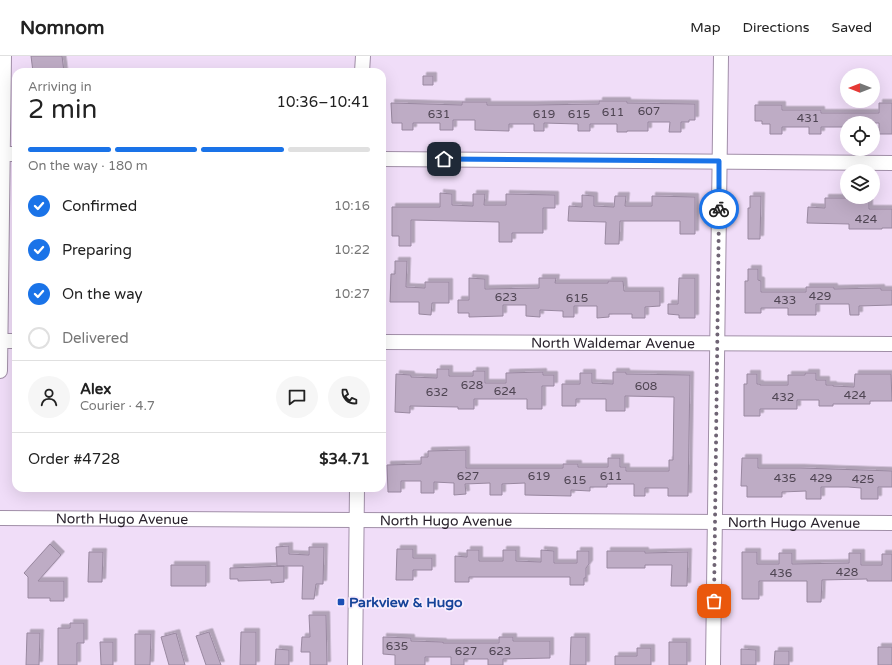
<!DOCTYPE html>
<meta charset="utf-8">
<style>
body{margin:0;font-family:"Varela Round",sans-serif;background:#f6f6f6;color:#222;height:100vh;display:flex;flex-direction:column;font-size:15px;white-space:nowrap}
*{box-sizing:border-box;margin:0}
p{font-size:13px;color:#767676}
.icon{flex:none;width:22px;height:22px;fill:none;stroke:currentColor;stroke-width:2;stroke-linecap:round;stroke-linejoin:round}
.map{position:relative;flex:1;overflow:hidden}
.side{position:absolute;left:12px;top:12px;width:374px;height:424px;display:flex;flex-direction:column;background:#fff;border-radius:12px;box-shadow:0 4px 16px #0002}
.side>*{flex:none}
.needle{width:26px;rotate:270deg}
.tools{position:absolute;left:840px;top:12px;display:grid;gap:8px}
.tools a{display:grid;place-items:center;width:40px;height:40px;border-radius:50%;background:#fff;box-shadow:0 4px 16px #0002;font-size:20px}
.pin{position:absolute;display:grid;place-items:center;width:34px;height:34px;color:#fff;margin:-17px;border-radius:8px;box-shadow:0 2px 6px #0006}
.courier{position:absolute;display:grid;place-items:center;width:40px;height:40px;margin:-20px;border:3px solid #1a73e8;border-radius:50%;background:#fff;color:#222;box-shadow:0 1px 5px #0007}
.overview em{font-style:normal;font-weight:600}
.overview div{display:flex;flex-direction:column-reverse}
.overview{display:flex;align-items:center;justify-content:space-between;height:68px;padding:0 16px}
h1{font-size:26px;font-weight:600;line-height:30px}
.bar{display:grid;grid-template-columns:repeat(4,1fr);gap:6px 4px;align-content:center;height:48px;padding:0 16px}
.bar i{height:5px;border-radius:3px;background:#e0e0e0}
.bar .selected{background:#1a73e8}
.bar p{grid-column:span 4}
.line{display:flex;align-items:center;gap:10px;padding:0 16px;border-top:1px solid #e0e0e0}
.line div{flex:1}
.round{display:grid;place-items:center;flex:none;width:42px;height:42px;border-radius:21px;background:#f6f6f6}
ol{padding:0 16px;list-style:none}
li{display:flex;align-items:center;gap:12px;height:44px}
li p{margin-inline-start:auto}
li .icon{padding:4px;border-radius:50%;background:#1a73e8;color:#fff;stroke-width:4}
li:last-child{color:#767676}
li i{width:22px;height:22px;border:2px solid #e0e0e0;border-radius:50%}
header{display:flex;align-items:center;gap:24px;box-sizing:border-box;height:56px;padding:0 20px;background:#fff;border-bottom:1px solid #e0e0e0}
header strong{font-size:19px}
nav{display:flex;gap:22px;margin-inline-start:auto;font-size:14px}
.map>svg:first-child{display:block}
.building{fill:#beacc5;stroke:#9988a0;filter:url(#shadow)}
.lines{fill:none;stroke-linecap:round;stroke-linejoin:round}
.minor-casing{stroke:#a18fa8;stroke-width:16}
.minor{stroke:#fff;stroke-width:14}
.done{stroke:#6f6474;stroke-width:4;stroke-dasharray:0 7.2}
.route{stroke:#1a73e8;stroke-width:5}
.transit-dot{fill:#1a4fb4;stroke:#f9edfd;stroke-width:1.5}
.labels{text-anchor:middle;stroke-width:3.5;stroke-linejoin:round;paint-order:stroke}
.number-label{font-size:12px;fill:#4f4553}
.street-label{font-size:14px;fill:#2a232d;stroke:#f9edfd}
.transit-label{font-size:14px;font-weight:bold;fill:#164399;stroke:#f9edfd;text-anchor:start}
</style>
<header>
<strong>Nomnom</strong>
<nav><a>Map</a><a>Directions</a><a>Saved</a></nav>
</header>
<div class="map">
<svg width="892" height="609" viewBox="0 0 892 609">
<defs>
<filter id="shadow"><feDropShadow dx="3.5" dy="-3.5" stdDeviation="0" flood-color="#0004"/></filter>
</defs>
<rect width="100%" height="100%" fill="#f0ddf8"/>
<path class="building" d="M 31,0 L 62,0 L 64,16 L 33,16 Z
M 423,20 L 433,20 L 433,29 L 423,29 Z
M 599,45 L 627,45 L 627,47 L 695,48 L 695,64 L 689,64 L 689,66 L 681,66 L 681,76 L 669,76 L 670,66 L 648,66 L 648,75 L 627,75 L 627,76 L 617,76 L 617,68 L 590,68 L 590,75 L 578,75 L 578,68 L 544,67 L 544,75 L 534,75 L 534,68 L 509,68 L 509,75 L 475,74 L 475,64 L 453,64 L 453,74 L 440,74 L 440,67 L 413,67 L 413,74 L 402,74 L 402,67 L 392,67 L 391,47 L 462,49 L 462,46 L 487,46 L 487,49 L 534,49 L 599,48 Z
M 879,47 L 892,47 L 892,78 L 879,78 L 879,67 L 847,67 L 847,71 L 821,71 L 821,78 L 809,78 L 809,71 L 782,71 L 782,78 L 770,78 L 770,68 L 762,68 L 762,65 L 755,65 L 755,49 L 782,49 L 782,54 L 821,54 L 821,57 L 879,57 Z
M 440,137 L 452,138 L 452,149 L 473,150 L 473,138 L 485,138 L 484,149 L 506,149 L 506,138 L 555,139 L 555,152 L 543,152 L 543,177 L 512,177 L 512,186 L 499,186 L 499,166 L 411,164 L 411,190 L 399,190 L 399,180 L 392,180 L 392,151 L 440,151 Z
M 582,139 L 594,140 L 594,150 L 614,151 L 615,140 L 626,140 L 625,150 L 652,150 L 652,140 L 695,141 L 695,178 L 680,178 L 680,165 L 620,165 L 619,188 L 605,188 L 606,166 L 568,165 L 569,150 L 582,151 Z
M 750,140 L 761,140 L 760,183 L 748,183 L 748,152 L 750,152 Z
M 825,142 L 869,142 L 869,153 L 892,153 L 892,172 L 882,172 L 882,173 L 849,173 L 849,168 L 807,167 L 808,151 L 825,152 Z
M 395,205 L 407,205 L 406,231 L 425,232 L 425,226 L 449,226 L 449,247 L 432,247 L 431,259 L 419,258 L 419,246 L 390,246 L 391,218 L 395,218 Z
M 748,213 L 758,213 L 758,224 L 761,225 L 761,236 L 806,236 L 806,231 L 834,231 L 834,233 L 881,232 L 881,234 L 892,234 L 892,249 L 859,250 L 859,259 L 850,259 L 849,248 L 816,248 L 816,259 L 788,259 L 788,252 L 761,252 L 761,257 L 745,257 L 745,225 L 748,225 Z
M 469,222 L 485,223 L 485,233 L 539,232 L 539,222 L 556,222 L 555,227 L 608,227 L 608,225 L 623,225 L 624,235 L 660,235 L 660,250 L 645,251 L 645,262 L 632,262 L 632,258 L 609,258 L 609,261 L 597,262 L 597,250 L 574,250 L 574,261 L 563,261 L 563,255 L 540,254 L 540,261 L 526,260 L 526,249 L 503,249 L 503,260 L 469,261 L 469,257 L 458,257 L 458,244 L 469,244 Z
M 679,222 L 695,222 L 695,262 L 679,262 L 679,259 L 668,258 L 668,248 L 678,248 Z
M 437,313 L 449,313 L 449,320 L 473,320 L 473,315 L 485,315 L 485,327 L 506,327 L 506,317 L 543,316 L 543,319 L 554,319 L 554,330 L 542,330 L 542,353 L 527,353 L 527,343 L 474,343 L 474,353 L 458,353 L 458,351 L 410,350 L 410,357 L 395,356 L 396,318 L 411,319 L 411,321 L 437,322 Z
M 613,316 L 626,316 L 626,318 L 690,319 L 688,440 L 668,440 L 668,432 L 645,432 L 645,440 L 634,440 L 634,428 L 607,428 L 607,431 L 590,431 L 590,435 L 571,434 L 571,440 L 525,439 L 525,427 L 502,428 L 502,439 L 490,439 L 490,427 L 465,428 L 466,438 L 454,439 L 454,427 L 434,426 L 434,437 L 421,437 L 421,425 L 401,425 L 401,436 L 388,436 L 387,409 L 421,408 L 421,401 L 428,401 L 428,395 L 466,394 L 466,412 L 563,412 L 563,408 L 578,408 L 578,411 L 608,411 L 608,402 L 620,402 L 620,411 L 626,411 L 626,415 L 669,415 L 669,404 L 673,404 L 674,341 L 625,340 L 625,355 L 606,355 L 606,343 L 576,343 L 576,350 L 562,350 L 562,328 L 580,328 L 580,317 L 592,317 L 592,327 L 613,328 Z
M 805,317 L 816,317 L 816,324 L 826,324 L 826,329 L 833,329 L 833,330 L 854,331 L 855,318 L 891,318 L 892,345 L 870,345 L 870,348 L 833,348 L 833,350 L 819,350 L 819,344 L 797,344 L 797,353 L 760,353 L 760,360 L 744,360 L 744,328 L 747,328 L 747,318 L 757,318 L 757,328 L 760,328 L 760,329 L 788,329 L 788,319 L 805,319 Z
M 742,402 L 758,402 L 758,412 L 801,412 L 892,415 L 892,431 L 878,431 L 878,443 L 861,443 L 861,432 L 848,431 L 821,431 L 821,443 L 806,443 L 806,435 L 782,436 L 782,441 L 747,441 L 747,430 L 741,430 Z
M 50,488 L 61,499 L 38,525 L 64,525 L 64,545 L 50,545 L 50,542 L 28,542 L 28,521 L 24,517 Z
M 289,490 L 289,498 L 309,499 L 309,491 L 324,491 L 323,528 L 316,528 L 314,543 L 302,543 L 303,510 L 277,510 L 276,491 Z
M 397,493 L 413,493 L 413,502 L 432,502 L 432,514 L 413,514 L 413,524 L 396,524 Z
M 467,494 L 479,494 L 479,505 L 503,505 L 503,494 L 516,494 L 516,505 L 541,506 L 541,494 L 554,495 L 554,507 L 577,507 L 577,495 L 589,495 L 589,508 L 586,512 L 586,522 L 584,522 L 584,529 L 570,529 L 570,521 L 469,521 L 469,526 L 455,526 L 455,500 L 467,501 Z
M 607,495 L 645,495 L 645,497 L 688,496 L 687,530 L 671,530 L 672,509 L 645,509 L 645,512 L 607,512 Z
M 89,496 L 103,496 L 102,526 L 88,526 Z
M 742,496 L 757,496 L 757,508 L 779,508 L 779,497 L 792,497 L 792,508 L 849,507 L 849,497 L 861,497 L 861,509 L 882,509 L 882,498 L 892,498 L 892,525 L 867,525 L 867,523 L 822,524 L 821,546 L 807,546 L 807,525 L 759,525 L 759,543 L 742,543 Z
M 171,509 L 206,509 L 206,530 L 171,530 Z
M 284,510 L 284,526 L 271,527 L 271,524 L 238,525 L 238,523 L 230,523 L 230,512 Z
M 309,559 L 326,559 L 327,609 L 310,609 L 310,596 L 301,596 L 302,581 L 310,581 Z
M 70,567 L 84,567 L 84,587 L 77,587 L 77,609 L 58,609 L 58,572 L 70,572 Z
M 209,576 L 221,609 L 206,609 L 196,580 Z
M 241,576 L 256,576 L 256,609 L 240,609 Z
M 27,577 L 40,577 L 39,609 L 26,609 Z
M 176,577 L 185,609 L 169,609 L 161,581 Z
M 135,578 L 151,578 L 150,609 L 135,609 Z
M 383,581 L 411,582 L 411,585 L 443,586 L 443,587 L 499,587 L 499,581 L 513,581 L 513,585 L 550,585 L 550,602 L 503,603 L 503,609 L 488,609 L 488,603 L 464,603 L 464,609 L 451,609 L 451,601 L 425,601 L 425,609 L 395,609 L 395,599 L 383,598 Z
M 571,581 L 586,581 L 586,609 L 570,609 Z
M 100,586 L 113,586 L 113,609 L 101,609 Z
M 669,586 L 687,586 L 687,609 L 669,609 Z
M 878,591 L 892,591 L 892,609 L 878,609 Z
M 637,592 L 651,592 L 651,609 L 615,609 L 615,600 L 637,600 Z
M 276,593 L 289,594 L 289,609 L 275,609 Z
M 741,593 L 756,594 L 756,609 L 741,609 Z
M 775,595 L 789,595 L 789,609 L 774,609 Z"/>
<g class="lines">
<defs>
<g id="minor">
<path d="M 362,16 L 363,0"/>
<path d="M 3,98 L 16,98"/>
<path d="M 382,103 L 892,107"/>
<path d="M 0,285 L 16,285"/>
<path id="s1" d="M 382,286 L 892,288"/>
<path d="M 0,315 L 4,0"/>
<path id="s2" d="M 0,462 L 892,467"/>
<path d="M 355,609 L 357,432"/>
<path d="M 713,609 L 721,0"/>
</g>
</defs>
<use href="#minor" class="minor-casing"/>
<use href="#minor" class="minor"/>
</g>
<g class="lines">
<path class="done" d="M 714,545 L 719,153"/>
<path class="route" d="M 444,103 L 719,105 L 719,153"/>
</g>
<rect class="transit-dot" x="337" y="542" width="8" height="8" rx="2"/>
<g class="labels">
<g class="number-label">
<text x="649" y="59">607</text>
<text x="613" y="60">611</text>
<text x="439" y="62">631</text>
<text x="544" y="62">619</text>
<text x="579" y="62">615</text>
<text x="808" y="66">431</text>
<text x="866" y="167">424</text>
<text x="820" y="244">429</text>
<text x="506" y="245">623</text>
<text x="577" y="246">615</text>
<text x="785" y="248">433</text>
<text x="472" y="333">628</text>
<text x="646" y="334">608</text>
<text x="505" y="339">624</text>
<text x="437" y="340">632</text>
<text x="855" y="343">424</text>
<text x="783" y="345">432</text>
<text x="468" y="424">627</text>
<text x="539" y="424">619</text>
<text x="611" y="424">611</text>
<text x="785" y="426">435</text>
<text x="821" y="426">429</text>
<text x="863" y="427">425</text>
<text x="575" y="428">615</text>
<text x="847" y="520">428</text>
<text x="781" y="521">436</text>
<text x="397" y="594">635</text>
<text x="466" y="599">627</text>
<text x="500" y="599">623</text>
</g>
<g class="street-label">
<text dy="5" stroke="none"><textPath href="#s1" startOffset="231">North Waldemar Avenue</textPath></text>
<text dy="5" stroke="none"><textPath href="#s2" startOffset="122">North Hugo Avenue</textPath></text>
<text dy="5" stroke="none"><textPath href="#s2" startOffset="446">North Hugo Avenue</textPath></text>
<text dy="5" stroke="none"><textPath href="#s2" startOffset="794">North Hugo Avenue</textPath></text>
</g>
<g class="transit-label">
<text x="349" y="551">Parkview &amp; Hugo</text>
</g>
</g>
</svg>
<div class="tools">
<a><svg class="needle" viewBox="-14 -14 28 28"><path d="M0-13l5 13h-10z" fill="#e53935"/><path d="M0 13l5-13h-10z" fill="#767676"/></svg></a>
<a><svg class="icon" aria-label="locate" viewBox="0 0 24 24"><circle cx="12" cy="12" r="6"/><path d="M12 2v4M12 18v4M2 12h4M18 12h4"/></svg></a>
<a><svg class="icon" aria-label="layers" viewBox="0 0 24 24"><path d="M12 4l9 5-9 5-9-5zM3 14l9 5 9-5"/></svg></a>
</div>
<div class="pin" style="left:714px;top:545px;background:#ea580c"><svg class="icon" aria-label="bag" viewBox="0 0 24 24"><path d="M5 8h14l-1 12H6zM9 8a3 3 0 0 1 6 0"/></svg></div>
<div class="pin" style="left:444px;top:103px;background:#1f2937"><svg class="icon" aria-label="home" viewBox="0 0 24 24"><path d="M3 11l9-7 9 7M6 9v11h12V9"/></svg></div>
<div class="courier" style="left:719px;top:153px"><svg class="icon" aria-label="bike" viewBox="0 0 24 24"><circle cx="6" cy="16" r="4"/><circle cx="18" cy="16" r="4"/><path d="M6 16l4-8h5l3 8M10 8l3 8H6M13 5h3"/></svg></div>
<section class="side">
<div class="overview"><div><h1>2 min</h1><p>Arriving in</p></div><em>10:36–10:41</em></div>
<div class="bar"><i class="selected"></i><i class="selected"></i><i class="selected"></i><i></i><p>On the way · 180 m</p></div>
<ol>
<li><svg class="icon" aria-label="check" viewBox="0 0 24 24"><path d="M5 12l5 5 9-10"/></svg>Confirmed<p>10:16</p></li>
<li><svg class="icon" aria-label="check" viewBox="0 0 24 24"><path d="M5 12l5 5 9-10"/></svg>Preparing<p>10:22</p></li>
<li><svg class="icon" aria-label="check" viewBox="0 0 24 24"><path d="M5 12l5 5 9-10"/></svg>On the way<p>10:27</p></li>
<li><i></i>Delivered</li>
</ol>
<div class="line" style="height:72px"><a class="round"><svg class="icon" aria-label="person" viewBox="0 0 24 24"><circle cx="12" cy="8" r="4"/><path d="M4 21q1-7 8-7t8 7"/></svg></a><div><b>Alex</b><p>Courier · 4.7</p></div><a class="round"><svg class="icon" aria-label="chat" viewBox="0 0 24 24"><path d="M4 5h16v11H9l-5 4z"/></svg></a><a class="round"><svg class="icon" aria-label="phone" viewBox="0 0 24 24"><path d="M5 4h4l2 5-3 2q2 4 5 5l2-3 5 2v4C11 20 4 13 5 4z"/></svg></a></div>
<div class="line" style="height:52px"><div>Order #4728</div><b>$34.71</b></div>
</section>
</div>
